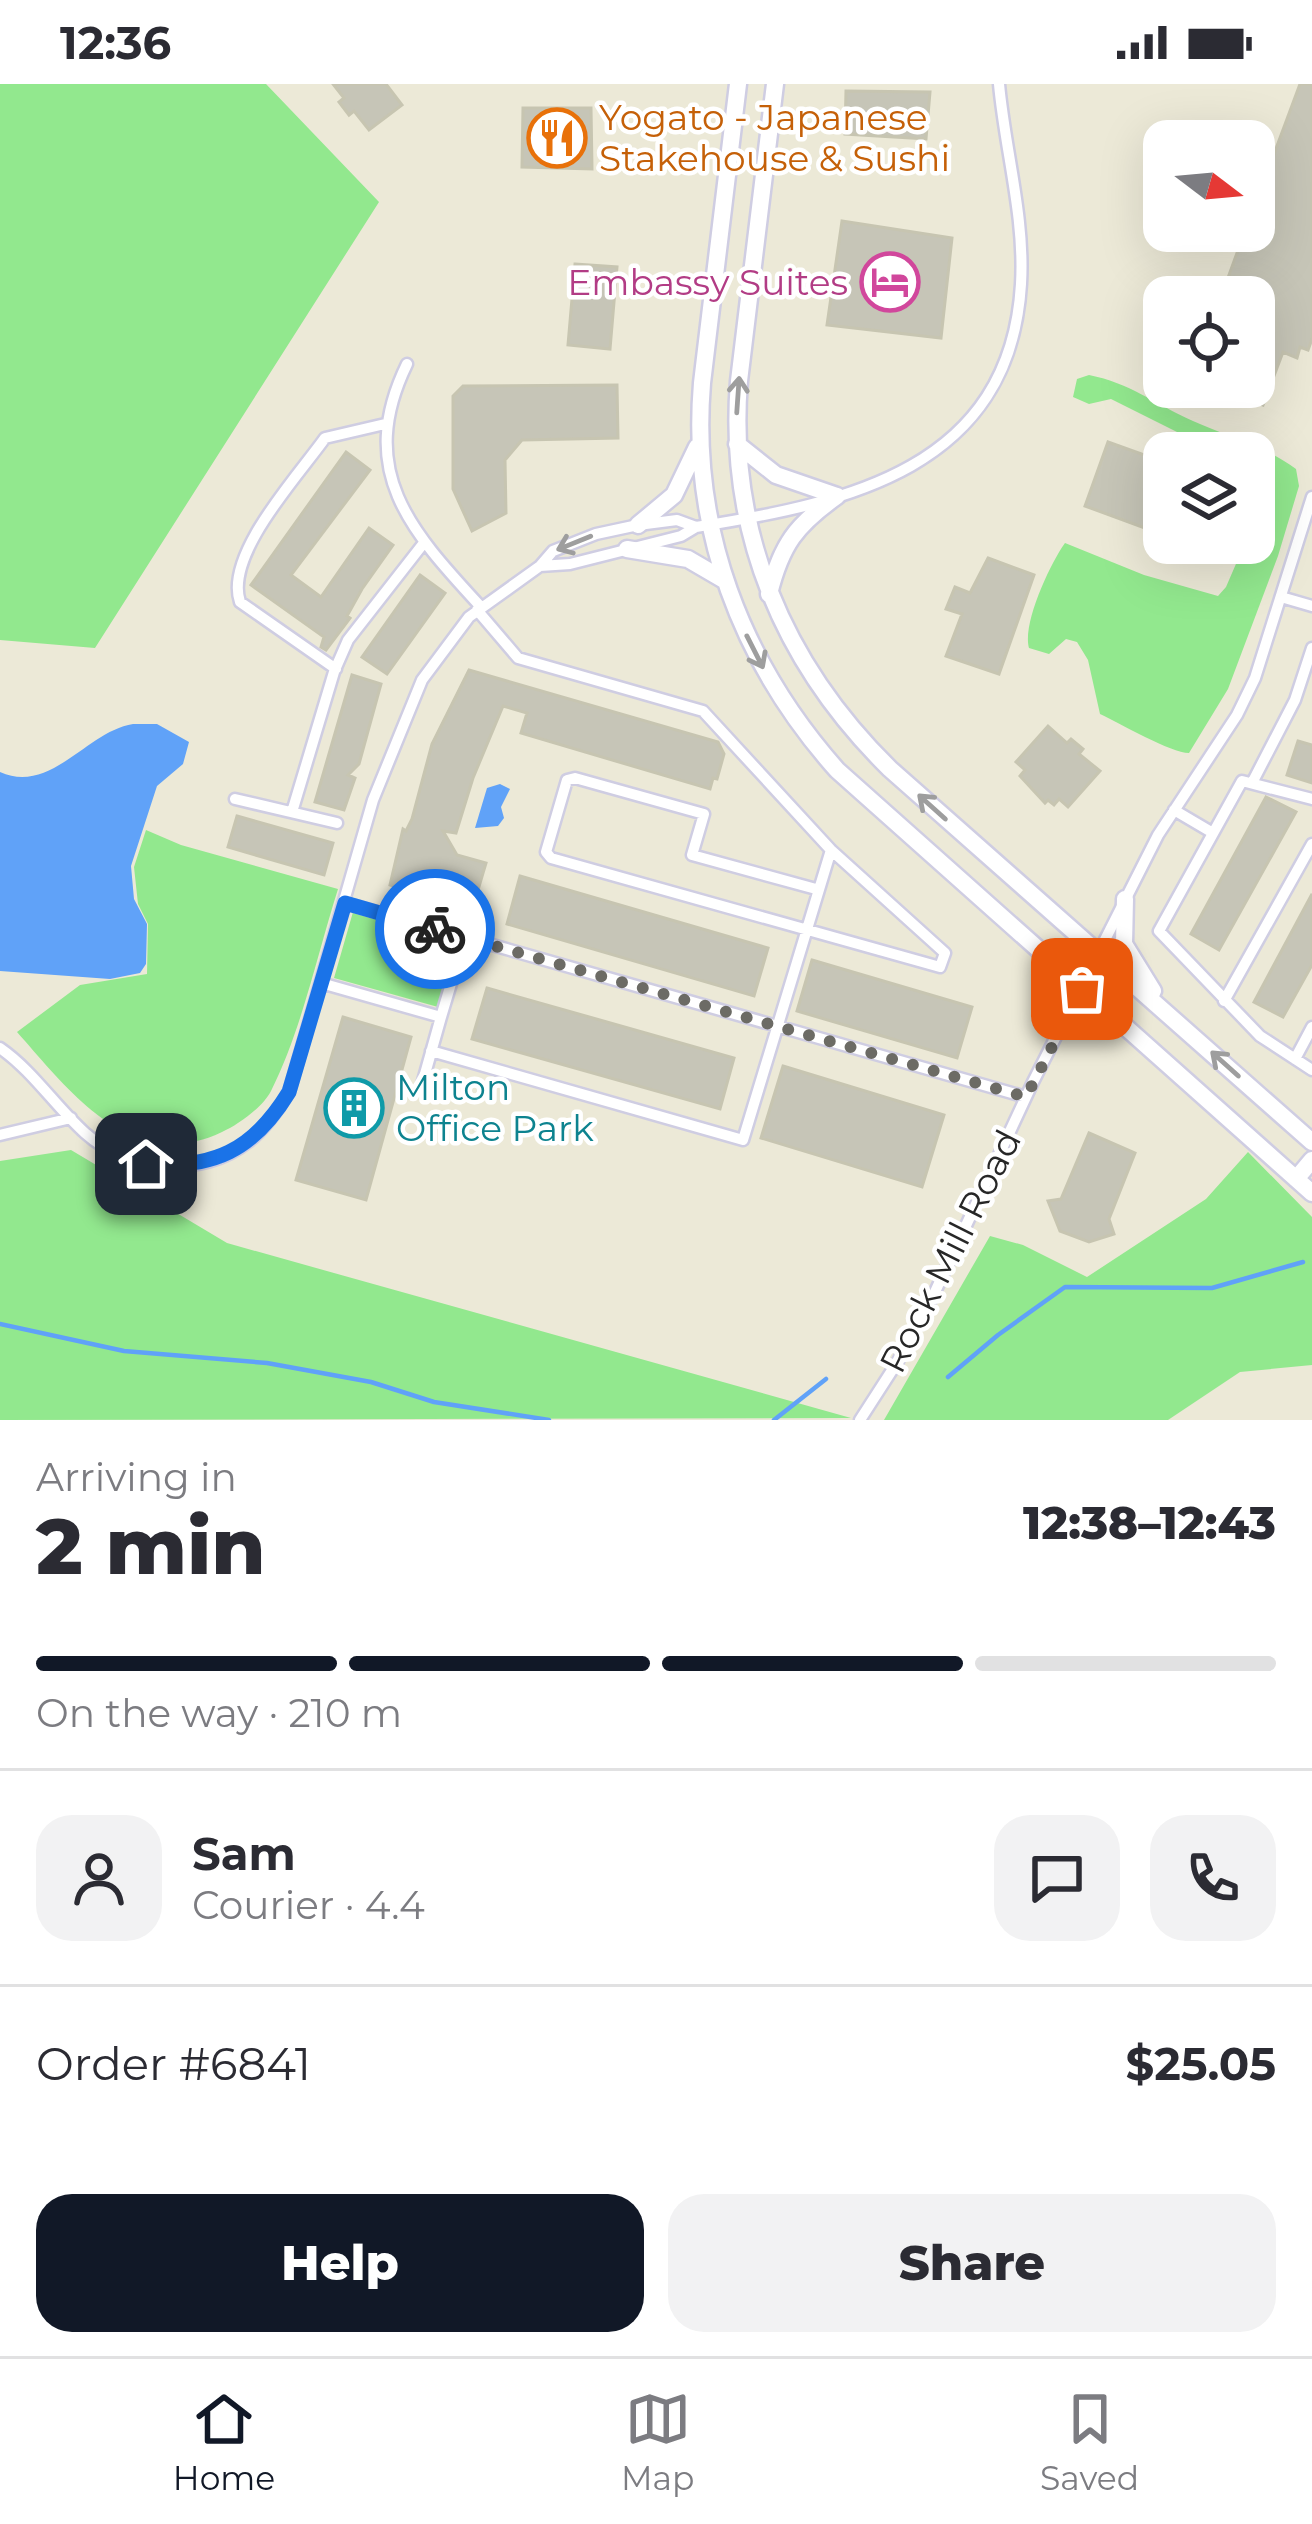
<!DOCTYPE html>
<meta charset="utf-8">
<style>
body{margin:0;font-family:Montserrat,sans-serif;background:#f2f2f3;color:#2b2b33;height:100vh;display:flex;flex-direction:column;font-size:45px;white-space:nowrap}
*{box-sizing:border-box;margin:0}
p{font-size:39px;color:#7c7c81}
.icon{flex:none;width:66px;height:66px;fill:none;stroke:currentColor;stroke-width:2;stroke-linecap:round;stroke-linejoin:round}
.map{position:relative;height:1336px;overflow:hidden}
.sheet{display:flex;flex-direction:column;background:#fff;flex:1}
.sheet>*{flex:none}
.needle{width:78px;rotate:106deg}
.fabs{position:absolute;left:1143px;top:36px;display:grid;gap:24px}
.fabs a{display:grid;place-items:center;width:132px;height:132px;border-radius:24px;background:#fff;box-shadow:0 12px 48px #0002;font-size:60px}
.pin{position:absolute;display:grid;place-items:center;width:102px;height:102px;color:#fff;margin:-51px;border-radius:24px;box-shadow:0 6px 18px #0006}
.courier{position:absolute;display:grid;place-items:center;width:120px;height:120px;margin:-60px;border:9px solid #1a73e8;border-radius:50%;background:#fff;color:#222;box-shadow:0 3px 15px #0007}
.head em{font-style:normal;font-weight:800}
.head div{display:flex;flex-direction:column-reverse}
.head{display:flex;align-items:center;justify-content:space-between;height:204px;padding:0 36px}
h1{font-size:78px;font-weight:800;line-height:90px}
.bar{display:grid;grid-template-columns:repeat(4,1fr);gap:18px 12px;align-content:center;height:144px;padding:0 36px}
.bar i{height:15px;border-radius:9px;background:#e1e1e2}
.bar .on{background:#111827}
.bar p{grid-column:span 4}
.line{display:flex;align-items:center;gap:30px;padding:0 36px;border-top:3px solid #e1e1e2}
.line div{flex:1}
.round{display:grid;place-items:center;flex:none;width:126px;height:126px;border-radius:36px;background:#f2f2f3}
.action{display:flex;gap:24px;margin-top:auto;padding:24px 36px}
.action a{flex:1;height:138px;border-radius:36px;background:#111827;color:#fff;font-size:48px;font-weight:800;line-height:138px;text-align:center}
.action a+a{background:#f2f2f3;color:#2b2b33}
.status{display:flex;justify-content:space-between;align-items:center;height:84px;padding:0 60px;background:#fff;direction:ltr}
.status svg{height:33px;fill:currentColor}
.tab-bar{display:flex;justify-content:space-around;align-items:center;height:168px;border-top:3px solid #e1e1e2;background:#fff;font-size:33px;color:#7c7c81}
.tab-bar a{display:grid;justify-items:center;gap:6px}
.tab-bar .on{color:#111827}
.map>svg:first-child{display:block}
.green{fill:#92e88e}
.water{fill:#60a2f8}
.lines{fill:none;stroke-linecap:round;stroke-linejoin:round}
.stream{stroke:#60a2f8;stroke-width:4.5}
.building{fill:#c6c5b7;stroke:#c7c5b1;stroke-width:3}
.street-casing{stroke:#cfcde2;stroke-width:15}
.secondary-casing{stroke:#cfcde2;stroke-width:21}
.street{stroke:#fff;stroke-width:10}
.secondary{stroke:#fff;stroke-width:16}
.oneway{stroke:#9e9e9e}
.done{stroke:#6c6b65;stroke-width:12;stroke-dasharray:0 21.6}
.route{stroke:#1a73e8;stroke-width:15}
.labels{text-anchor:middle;stroke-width:9;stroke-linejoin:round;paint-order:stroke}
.food-label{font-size:36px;fill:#c56008;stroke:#fff;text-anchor:start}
.hotel-label{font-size:36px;fill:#b23c85;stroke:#fff;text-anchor:end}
.culture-label{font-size:36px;fill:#0d838f;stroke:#fff;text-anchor:start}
.street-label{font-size:36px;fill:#272727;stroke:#fff}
</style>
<div class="status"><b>12:36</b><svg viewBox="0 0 49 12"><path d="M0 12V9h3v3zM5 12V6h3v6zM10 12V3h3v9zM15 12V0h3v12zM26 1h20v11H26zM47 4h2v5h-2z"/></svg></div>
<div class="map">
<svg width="1312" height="1336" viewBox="0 0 1312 1336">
<rect width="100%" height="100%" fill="#ece9d7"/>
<path class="green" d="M 0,0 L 266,0 L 379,118 L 95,564 L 0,556 Z
M 1089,291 C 1130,299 1155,320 1193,337 C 1226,352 1268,364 1296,385 L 1299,402 L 1278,472 L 1228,605 L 1189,669 C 1171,669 1121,640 1100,630 L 1088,576 L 1077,558 L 1066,555 L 1049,570 L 1029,564 C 1022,540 1050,480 1065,459 L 1144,491 L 1218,512 L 1226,503 L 1245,459 L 1254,459 L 1254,437 L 1262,415 L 1254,399 L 1254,369 L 1219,369 L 1111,315 L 1089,320 L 1073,313 L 1077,295 Z
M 146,746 L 181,761 L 338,805 C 317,871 302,945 271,1007 C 263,1023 238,1041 222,1048 C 132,1091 71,1009 17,948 L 80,901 L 147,890 L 148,840 L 138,820 L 134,783 Z
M 353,828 L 457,857 L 438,923 L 334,894 Z
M 71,1066 L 227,1159 L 851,1334 L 0,1336 L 0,1077 Z
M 1248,1068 L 1312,1133 L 1312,1281 L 1240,1288 L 1168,1336 L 884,1336 L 990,1152 L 1023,1161 L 1087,1193 L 1206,1115 Z"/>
<path class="water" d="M 133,640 L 157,640 L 189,658 L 183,680 L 157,702 L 131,782 L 134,815 L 147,840 L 146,880 L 140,889 L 110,895 L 0,887 L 0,688 C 51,711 87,647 133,640 Z
M 500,700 L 510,705 L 501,723 L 504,734 L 498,742 L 475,744 L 487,704 Z"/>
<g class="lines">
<path class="stream" d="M 0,1240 L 124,1267 L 267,1279 L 371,1298 L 434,1318 L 549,1336
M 948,1293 L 998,1251 L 1065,1203 L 1212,1204 L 1303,1178
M 774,1336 L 826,1295"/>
</g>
<path class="building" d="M 333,0 L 386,0 L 402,21 L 369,46 L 354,27 L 349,31 L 339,18 L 344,14 Z
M 1300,0 L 1312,0 L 1312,255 L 1308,266 L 1300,263 L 1297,274 L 1283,268 L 1263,321 L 1217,304 L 1254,303 L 1254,213 L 1221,213 L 1245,147 L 1254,147 L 1254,124 Z
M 846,7 L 930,8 L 926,55 L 845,50 Z
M 523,24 L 591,24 L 592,85 L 522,83 Z
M 842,137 L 952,154 L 941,254 L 827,241 Z
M 575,180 L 617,183 L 610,265 L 568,261 Z
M 617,301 L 618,354 L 522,356 L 505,376 L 506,429 L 472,447 L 453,405 L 453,312 L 463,302 Z
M 1108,358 L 1164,378 L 1164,451 L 1085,422 Z
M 346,368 L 370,386 L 291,491 L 321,513 L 369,444 L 393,461 L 362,505 L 347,532 L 350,534 L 326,566 L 321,563 L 324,553 L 251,501 Z
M 988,474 L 1034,491 L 999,590 L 946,572 L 962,530 L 946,525 L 955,503 L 970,509 Z
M 420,491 L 445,509 L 387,590 L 362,573 Z
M 469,586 L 718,658 L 724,670 L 717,695 L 713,694 L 710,705 L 521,649 L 527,629 L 503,622 L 473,694 L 456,749 L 443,747 L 457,771 L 486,779 L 472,826 L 390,801 L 403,745 L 406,747 L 412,735 L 432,660 Z
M 352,591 L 381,600 L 359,680 L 348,691 L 355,694 L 344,726 L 315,718 Z
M 1048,642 L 1067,659 L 1071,655 L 1083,665 L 1079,670 L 1100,687 L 1068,723 L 1059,715 L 1054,721 L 1048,716 L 1045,719 L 1020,692 L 1025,686 L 1016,678 Z
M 1298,657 L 1312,661 L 1312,699 L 1287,691 Z
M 1266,713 L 1296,728 L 1219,866 L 1191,850 Z
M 237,732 L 333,759 L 324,791 L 228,763 Z
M 520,792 L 768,864 L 754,912 L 507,840 Z
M 1312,810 L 1312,881 L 1283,933 L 1254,918 Z
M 812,876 L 972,923 L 957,974 L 797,927 Z
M 487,904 L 734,974 L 720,1025 L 472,955 Z
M 343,933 L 411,953 L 366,1116 L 296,1096 Z
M 783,982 L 944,1031 L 922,1103 L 761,1054 Z
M 1089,1049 L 1135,1069 L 1109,1135 L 1114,1150 L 1089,1158 L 1060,1147 L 1048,1117 L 1061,1115 Z"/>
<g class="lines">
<defs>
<path id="street" d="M 407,280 C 355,387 411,447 481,523
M 540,482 L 570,480 L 681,452 L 696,443 C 847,419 1010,385 1021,200 C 1025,133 1005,66 999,0
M 1281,513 L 1312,522
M 477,526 L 518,574 L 703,627 L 831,766 L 945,869 L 940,883 L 551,774 L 546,768 L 567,696 L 575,694 L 704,730 L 692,771 L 816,805
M 336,585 L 240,518 C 224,471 298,392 325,354 L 385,340
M 1252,699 L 1295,616 L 1312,564
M 235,715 L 337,739
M 1312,715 L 1242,697 L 1159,847 L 1260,952 L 1312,986
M 1174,726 L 1213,749
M 292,728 L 334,588 L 348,556 L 423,460
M 345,819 L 1026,1013
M 321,899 L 441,933 L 465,853
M 1224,917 L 1312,760
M 0,964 C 33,987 55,1022 85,1049 C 127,1087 202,1095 248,1058 C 265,1045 278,1026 289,1008 L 373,716 L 422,596 L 469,533 L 540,482 L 553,467 L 596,450 L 638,441 L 677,436 L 696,443
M 431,967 L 743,1056 L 831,766
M 1295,975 L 1312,943
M 421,1004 L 441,933
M 0,1051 L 71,1034
M 860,1336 L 898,1277 L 934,1210 L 1033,998 L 1158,751 L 1237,631 L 1255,594 L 1312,413"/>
<path id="secondary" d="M 738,0 L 702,299 C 690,444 741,578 837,686 L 1312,1109
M 775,0 L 739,297 C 727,447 783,580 890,685 L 1312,1058
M 737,360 L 776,391 L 837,412
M 638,441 L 674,411 L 697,363
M 627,465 L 688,475 L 724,496
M 769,510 C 781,461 796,441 837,412
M 1125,815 L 1124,860 L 1153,907
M 1296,1095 L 1312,1076"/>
</defs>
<use href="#street" class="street-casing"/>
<use href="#secondary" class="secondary-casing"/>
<use href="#street" class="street"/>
<use href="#secondary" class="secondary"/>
</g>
<defs><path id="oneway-shaft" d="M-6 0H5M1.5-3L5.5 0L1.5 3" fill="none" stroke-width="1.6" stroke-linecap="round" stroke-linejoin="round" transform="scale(3)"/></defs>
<g class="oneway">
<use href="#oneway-shaft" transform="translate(738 311) rotate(-86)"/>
<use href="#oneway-shaft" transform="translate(574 459) rotate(158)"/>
<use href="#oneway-shaft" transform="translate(755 568) rotate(63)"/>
<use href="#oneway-shaft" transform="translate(932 723) rotate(-138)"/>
<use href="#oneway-shaft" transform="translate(1225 980) rotate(-138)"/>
</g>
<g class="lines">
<path class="done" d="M 435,845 L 1026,1013 L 1082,905"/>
<path class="route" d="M 146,1080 C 213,1085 253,1067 289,1008 L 345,819 L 435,845"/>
</g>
<defs>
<symbol id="restaurant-ring" viewBox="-11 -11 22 22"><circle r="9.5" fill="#fff" stroke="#e8710a" stroke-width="1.5"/><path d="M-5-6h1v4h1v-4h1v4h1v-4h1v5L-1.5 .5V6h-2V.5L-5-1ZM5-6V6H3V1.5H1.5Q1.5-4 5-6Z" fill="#e8710a"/></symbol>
<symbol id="hotel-ring" viewBox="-11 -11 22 22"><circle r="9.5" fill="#fff" stroke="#d1479c" stroke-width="1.5"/><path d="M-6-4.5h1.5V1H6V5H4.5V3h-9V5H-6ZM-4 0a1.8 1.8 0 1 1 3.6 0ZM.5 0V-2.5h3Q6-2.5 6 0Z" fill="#d1479c"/></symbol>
<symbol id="building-ring" viewBox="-11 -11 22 22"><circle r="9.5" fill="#fff" stroke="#0f9aa8" stroke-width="1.5"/><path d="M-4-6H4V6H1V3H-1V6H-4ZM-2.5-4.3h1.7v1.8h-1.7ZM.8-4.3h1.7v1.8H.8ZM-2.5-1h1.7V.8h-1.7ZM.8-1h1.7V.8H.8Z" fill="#0f9aa8"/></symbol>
</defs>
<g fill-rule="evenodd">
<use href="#restaurant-ring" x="524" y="21" width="66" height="66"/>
<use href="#hotel-ring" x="857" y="165" width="66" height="66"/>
<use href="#building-ring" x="321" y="991" width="66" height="66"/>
</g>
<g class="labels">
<g class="food-label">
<text x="599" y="46">Yogato - Japanese<tspan x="599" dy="41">Stakehouse &amp; Sushi</tspan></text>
</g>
<g class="hotel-label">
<text x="848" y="211">Embassy Suites</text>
</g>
<g class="culture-label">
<text x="396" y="1016">Milton<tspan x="396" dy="41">Office Park</tspan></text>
</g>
<g class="street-label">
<text transform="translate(950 1167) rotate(-63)" y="13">Rock Mill Road</text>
</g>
</g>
</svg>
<div class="fabs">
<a><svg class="needle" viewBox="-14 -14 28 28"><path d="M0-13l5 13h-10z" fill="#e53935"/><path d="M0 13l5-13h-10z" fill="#7c7c81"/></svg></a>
<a><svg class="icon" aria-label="locate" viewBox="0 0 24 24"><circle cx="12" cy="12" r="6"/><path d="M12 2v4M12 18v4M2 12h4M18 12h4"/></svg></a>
<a><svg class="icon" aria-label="layers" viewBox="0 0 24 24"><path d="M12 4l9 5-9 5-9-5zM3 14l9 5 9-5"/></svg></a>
</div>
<div class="pin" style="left:1082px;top:905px;background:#ea580c"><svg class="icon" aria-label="bag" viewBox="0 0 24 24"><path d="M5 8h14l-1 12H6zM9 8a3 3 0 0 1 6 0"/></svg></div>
<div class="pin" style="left:146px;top:1080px;background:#1f2937"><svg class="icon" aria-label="home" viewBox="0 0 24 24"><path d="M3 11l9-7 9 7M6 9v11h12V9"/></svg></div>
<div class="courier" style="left:435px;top:845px"><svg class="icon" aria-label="bike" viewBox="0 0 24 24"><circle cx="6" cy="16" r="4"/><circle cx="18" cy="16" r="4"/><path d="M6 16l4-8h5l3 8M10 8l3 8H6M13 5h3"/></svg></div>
</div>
<section class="sheet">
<div class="head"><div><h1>2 min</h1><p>Arriving in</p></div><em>12:38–12:43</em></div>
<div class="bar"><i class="on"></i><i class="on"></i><i class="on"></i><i></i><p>On the way · 210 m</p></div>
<div class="line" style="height:216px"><a class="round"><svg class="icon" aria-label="person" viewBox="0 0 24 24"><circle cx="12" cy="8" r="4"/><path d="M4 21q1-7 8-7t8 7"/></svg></a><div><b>Sam</b><p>Courier · 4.4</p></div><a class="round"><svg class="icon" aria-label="chat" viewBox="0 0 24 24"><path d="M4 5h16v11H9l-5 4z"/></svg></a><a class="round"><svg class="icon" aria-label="phone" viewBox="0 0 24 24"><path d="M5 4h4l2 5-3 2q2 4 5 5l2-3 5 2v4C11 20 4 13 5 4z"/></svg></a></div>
<div class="line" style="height:156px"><div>Order #6841</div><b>$25.05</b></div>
<div class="action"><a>Help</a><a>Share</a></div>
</section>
<nav class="tab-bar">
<a class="on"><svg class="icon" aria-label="home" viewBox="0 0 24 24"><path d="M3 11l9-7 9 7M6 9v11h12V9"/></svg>Home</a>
<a><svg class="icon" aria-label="map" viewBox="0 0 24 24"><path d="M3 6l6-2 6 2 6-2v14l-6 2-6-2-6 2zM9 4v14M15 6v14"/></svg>Map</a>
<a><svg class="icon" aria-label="saved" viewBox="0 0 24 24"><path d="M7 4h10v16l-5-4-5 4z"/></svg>Saved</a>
</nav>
